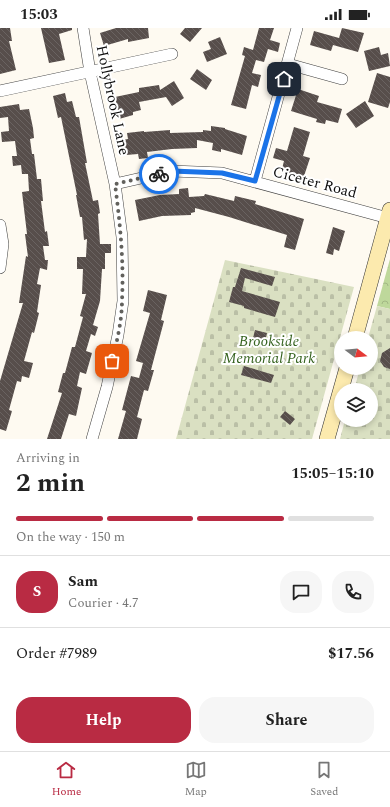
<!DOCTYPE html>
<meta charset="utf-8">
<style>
body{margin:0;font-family:Spectral,serif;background:#f6f6f6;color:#222;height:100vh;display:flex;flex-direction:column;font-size:15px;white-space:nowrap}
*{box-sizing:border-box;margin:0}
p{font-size:13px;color:#767676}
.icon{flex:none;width:22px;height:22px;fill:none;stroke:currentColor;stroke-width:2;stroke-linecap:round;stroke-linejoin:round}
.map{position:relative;height:411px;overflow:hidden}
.sheet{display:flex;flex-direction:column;background:#fff;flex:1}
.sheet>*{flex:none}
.needle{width:26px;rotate:106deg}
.fabs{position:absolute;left:334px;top:303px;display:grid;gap:8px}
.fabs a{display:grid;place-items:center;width:44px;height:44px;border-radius:50%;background:#fff;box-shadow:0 2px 6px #0003;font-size:20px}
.pin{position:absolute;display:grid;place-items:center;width:34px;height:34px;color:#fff;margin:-17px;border-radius:8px;box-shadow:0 2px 6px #0006}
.courier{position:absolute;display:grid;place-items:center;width:40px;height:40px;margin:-20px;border:3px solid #1a73e8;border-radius:50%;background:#fff;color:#222;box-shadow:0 1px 5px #0007}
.headline em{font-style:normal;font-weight:700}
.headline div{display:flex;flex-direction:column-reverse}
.headline{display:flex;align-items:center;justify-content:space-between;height:68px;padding:0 16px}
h1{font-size:26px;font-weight:700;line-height:30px}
.bar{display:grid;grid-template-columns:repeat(4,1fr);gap:6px 4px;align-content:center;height:48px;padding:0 16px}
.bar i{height:5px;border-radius:3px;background:#e0e0e0}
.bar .on{background:#b92b43}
.bar p{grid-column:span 4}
.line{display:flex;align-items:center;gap:10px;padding:0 16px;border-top:1px solid #e0e0e0}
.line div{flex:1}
.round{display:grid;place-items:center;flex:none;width:42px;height:42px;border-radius:16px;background:#f6f6f6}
.primary-button{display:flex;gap:8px;margin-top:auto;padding:8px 16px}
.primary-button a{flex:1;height:46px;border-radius:16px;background:#b92b43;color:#fff;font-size:16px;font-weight:700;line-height:46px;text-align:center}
.primary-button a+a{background:#f6f6f6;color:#222}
.status{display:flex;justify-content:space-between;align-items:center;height:28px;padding:0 20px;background:#fff;direction:ltr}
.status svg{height:11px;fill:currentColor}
.menu{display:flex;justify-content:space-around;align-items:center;height:56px;border-top:1px solid #e0e0e0;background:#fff;font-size:11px;color:#767676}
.menu a{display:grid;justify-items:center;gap:2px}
.menu .on{color:#b92b43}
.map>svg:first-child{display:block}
.forest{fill:url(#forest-crowns)}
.cemetery{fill:url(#cemetery-stones)}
.building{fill:url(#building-back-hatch)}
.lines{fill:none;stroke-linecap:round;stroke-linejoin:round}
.street-casing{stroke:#414141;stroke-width:12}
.secondary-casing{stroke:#303030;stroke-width:16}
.street{stroke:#fff;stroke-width:11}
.secondary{stroke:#fceaae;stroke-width:15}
.done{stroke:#62615d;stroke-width:4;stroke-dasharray:0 7.2}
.route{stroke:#1a73e8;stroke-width:5}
.labels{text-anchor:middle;stroke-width:4;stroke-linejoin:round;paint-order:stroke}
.street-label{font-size:15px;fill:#0e0e0e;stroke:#fff}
.park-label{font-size:15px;font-style:italic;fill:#376421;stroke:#fff}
</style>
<div class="status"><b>15:03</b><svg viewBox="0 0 49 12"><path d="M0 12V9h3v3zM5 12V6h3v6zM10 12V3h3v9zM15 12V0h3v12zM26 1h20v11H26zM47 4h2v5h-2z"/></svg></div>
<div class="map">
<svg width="390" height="411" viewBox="0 0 390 411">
<defs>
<pattern id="forest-crowns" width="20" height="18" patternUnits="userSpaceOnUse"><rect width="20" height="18" fill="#bed89b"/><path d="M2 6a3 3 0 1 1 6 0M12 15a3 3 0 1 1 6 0" fill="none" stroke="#a2b884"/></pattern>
<pattern id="cemetery-stones" width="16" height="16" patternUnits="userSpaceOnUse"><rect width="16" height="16" fill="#dae0c2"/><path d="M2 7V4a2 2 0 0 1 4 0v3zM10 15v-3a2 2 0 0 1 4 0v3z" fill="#babfa6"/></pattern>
<pattern id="building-back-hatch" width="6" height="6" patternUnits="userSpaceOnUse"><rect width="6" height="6" fill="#574e4b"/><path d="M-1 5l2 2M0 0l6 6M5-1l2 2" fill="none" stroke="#6a6361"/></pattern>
</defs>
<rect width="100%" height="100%" fill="#fefaf1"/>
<path class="forest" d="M 390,231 L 390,281 L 377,278 Z"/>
<path class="cemetery" d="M 225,232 L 354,259 L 312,411 L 176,411 Z
M 377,278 L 390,281 L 390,411 L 340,411 L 345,392 L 371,392 L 371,362 L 354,362 L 360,340 L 371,340 L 371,310 L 368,310 Z"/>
<path class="building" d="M 0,0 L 10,0 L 12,13 L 9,13 L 16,42 L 0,46 Z
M 41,0 L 72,0 L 72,2 L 59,6 L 65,32 L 49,35 Z
M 116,0 L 148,0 L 149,10 L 128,14 L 128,11 L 104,18 L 100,5 Z
M 185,0 L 202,0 L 190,14 L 180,6 Z
M 259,0 L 274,0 L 270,12 L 280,15 L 278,24 L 268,21 L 264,34 L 256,32 L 252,45 L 261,47 L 258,59 L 252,57 L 246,81 L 231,77 L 245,28 L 242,27 L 244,19 L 253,22 Z
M 342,0 L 364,5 L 358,24 L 333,17 L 331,23 L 310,17 L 314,3 L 339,10 Z
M 220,9 L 227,26 L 207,34 L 203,24 L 211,21 L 208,14 Z
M 379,19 L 381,27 L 388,25 L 390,38 L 369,43 L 364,23 Z
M 197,41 L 212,52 L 206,62 L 190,51 Z
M 377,45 L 390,49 L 390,74 L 388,80 L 368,74 Z
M 174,53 L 184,70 L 172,78 L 166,69 L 139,74 L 141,82 L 133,84 L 133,87 L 119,91 L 115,69 L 139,64 L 139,60 L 159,57 L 160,62 Z
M 298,61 L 319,68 L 317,74 L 342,81 L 338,95 L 326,92 L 325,96 L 316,94 L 317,91 L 291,83 Z
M 65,65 L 67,74 L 72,73 L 76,89 L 79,89 L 87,135 L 85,135 L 93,173 L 98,172 L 100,185 L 98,186 L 100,216 L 111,216 L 111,225 L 105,225 L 105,241 L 102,241 L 100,273 L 93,297 L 98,299 L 95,308 L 91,306 L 86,323 L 92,325 L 86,346 L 80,344 L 77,358 L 82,360 L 76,388 L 69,386 L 61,411 L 47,411 L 62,365 L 58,364 L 63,345 L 65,345 L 72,319 L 75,319 L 83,289 L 80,288 L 86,266 L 82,266 L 83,241 L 77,241 L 77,229 L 86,229 L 87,211 L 84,212 L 82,189 L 80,189 L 76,167 L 77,167 L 61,89 L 58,90 L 53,68 Z
M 365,73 L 374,88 L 356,100 L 346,86 Z
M 19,76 L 20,82 L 29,81 L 33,100 L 34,110 L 30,111 L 32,126 L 34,126 L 37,151 L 41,151 L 43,173 L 41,173 L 45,204 L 47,203 L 49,218 L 43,218 L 45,232 L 48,232 L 47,242 L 40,240 L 37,256 L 41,257 L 37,284 L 39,285 L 34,305 L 32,304 L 24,333 L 33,335 L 29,350 L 22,348 L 21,354 L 17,353 L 9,382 L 12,383 L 6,403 L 0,401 L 0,353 L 23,275 L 19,275 L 26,228 L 28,229 L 25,206 L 27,206 L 22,164 L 29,163 L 28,146 L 22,146 L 21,137 L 13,138 L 12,128 L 17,128 L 15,113 L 2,114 L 1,104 L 9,103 L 8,89 L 0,90 L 0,79 Z
M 211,98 L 225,100 L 225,101 L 247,108 L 242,127 L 221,121 L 221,124 L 212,122 L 213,115 L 197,112 L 197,120 L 172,121 L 147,124 L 148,130 L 139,131 L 138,126 L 126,127 L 123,112 L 128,111 L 127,105 L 144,103 L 144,104 L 170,102 L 170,105 L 203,104 L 203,102 L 211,103 Z
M 294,99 L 310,104 L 303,128 L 310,130 L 303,151 L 281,145 L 284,133 L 273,130 L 276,120 L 287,123 Z
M 188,160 L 189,169 L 204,168 L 205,166 L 234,173 L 235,168 L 256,173 L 255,176 L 304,191 L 295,222 L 284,219 L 287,207 L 229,189 L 195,180 L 195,184 L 191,185 L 191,187 L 162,188 L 139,193 L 135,172 L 160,167 L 179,166 L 179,161 Z
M 333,199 L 345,203 L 339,223 L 334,221 L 333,227 L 326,225 Z
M 241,240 L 275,249 L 272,258 L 245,250 L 242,263 L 280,274 L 275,289 L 244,280 L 244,278 L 229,274 L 233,259 L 235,259 Z
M 148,262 L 167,267 L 161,292 L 164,293 L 151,342 L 154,342 L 148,363 L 144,362 L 137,389 L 142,391 L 137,411 L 118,411 L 126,383 L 122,382 L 131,348 L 139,350 L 143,335 L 136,333 L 150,285 L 143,283 Z
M 255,302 L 267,305 L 265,314 L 253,310 Z
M 390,320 L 390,341 L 384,339 L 380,333 L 382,325 Z
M 244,338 L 274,347 L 271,355 L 241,347 Z
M 285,383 L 295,391 L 290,397 L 280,389 Z"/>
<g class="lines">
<defs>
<path id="street" d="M 83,0 L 90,44 L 115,156 L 122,209 L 123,273 L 118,307 L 107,359 L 92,411
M 288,36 L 342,51
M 0,63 L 172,26
M 255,153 L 297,0
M 115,156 L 172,143 L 222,145 L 388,190
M 0,197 L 3,216 L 0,240"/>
<path id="secondary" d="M 355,310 L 390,182
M 327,411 L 347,340"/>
</defs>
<use href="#street" class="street-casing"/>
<use href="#secondary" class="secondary-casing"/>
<use href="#street" class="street"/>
<use href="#secondary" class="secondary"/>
</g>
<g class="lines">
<path class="done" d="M 112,333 C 117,313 122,293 122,272 C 124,233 120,195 115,156 L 159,146"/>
<path class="route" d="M 159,146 L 172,143 L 222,145 L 255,153 L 284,51"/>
</g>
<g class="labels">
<g class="street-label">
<text transform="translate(113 72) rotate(78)" y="5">Hollybrook Lane</text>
<text transform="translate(315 154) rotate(15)" y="5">Ciceter Road</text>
</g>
<g class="park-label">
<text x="269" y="318">Brookside<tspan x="269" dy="17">Memorial Park</tspan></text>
</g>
</g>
</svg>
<div class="fabs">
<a><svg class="needle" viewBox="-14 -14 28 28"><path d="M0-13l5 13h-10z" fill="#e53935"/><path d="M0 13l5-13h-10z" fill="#767676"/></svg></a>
<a><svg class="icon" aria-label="layers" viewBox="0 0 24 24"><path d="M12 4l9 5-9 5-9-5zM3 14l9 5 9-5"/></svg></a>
</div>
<div class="pin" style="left:112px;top:333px;background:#ea580c"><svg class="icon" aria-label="bag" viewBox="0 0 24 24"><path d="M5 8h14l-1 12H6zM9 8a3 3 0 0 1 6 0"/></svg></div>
<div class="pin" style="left:284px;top:51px;background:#1f2937"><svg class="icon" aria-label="home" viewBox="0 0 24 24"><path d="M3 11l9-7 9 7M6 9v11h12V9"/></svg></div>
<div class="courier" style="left:159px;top:146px"><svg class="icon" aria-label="bike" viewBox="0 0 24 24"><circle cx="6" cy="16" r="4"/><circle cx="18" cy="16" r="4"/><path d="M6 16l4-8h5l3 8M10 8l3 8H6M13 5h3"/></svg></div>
</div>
<section class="sheet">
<div class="headline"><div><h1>2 min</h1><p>Arriving in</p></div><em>15:05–15:10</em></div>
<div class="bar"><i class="on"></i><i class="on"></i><i class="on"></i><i></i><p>On the way · 150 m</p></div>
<div class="line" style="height:72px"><b class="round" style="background:#b92b43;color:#fff">S</b><div><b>Sam</b><p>Courier · 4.7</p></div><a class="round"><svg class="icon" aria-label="chat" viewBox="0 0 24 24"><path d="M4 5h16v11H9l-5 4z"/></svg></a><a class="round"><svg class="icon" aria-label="phone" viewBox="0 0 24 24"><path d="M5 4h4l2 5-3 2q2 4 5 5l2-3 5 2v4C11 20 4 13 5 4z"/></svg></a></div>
<div class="line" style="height:52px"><div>Order #7989</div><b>$17.56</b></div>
<div class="primary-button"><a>Help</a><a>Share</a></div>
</section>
<nav class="menu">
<a class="on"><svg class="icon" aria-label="home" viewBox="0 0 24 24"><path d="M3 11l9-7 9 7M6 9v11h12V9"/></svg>Home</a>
<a><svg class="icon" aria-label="map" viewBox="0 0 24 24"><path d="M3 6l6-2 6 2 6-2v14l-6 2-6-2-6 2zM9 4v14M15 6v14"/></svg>Map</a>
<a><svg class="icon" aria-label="saved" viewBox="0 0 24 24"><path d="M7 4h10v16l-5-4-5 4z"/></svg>Saved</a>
</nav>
